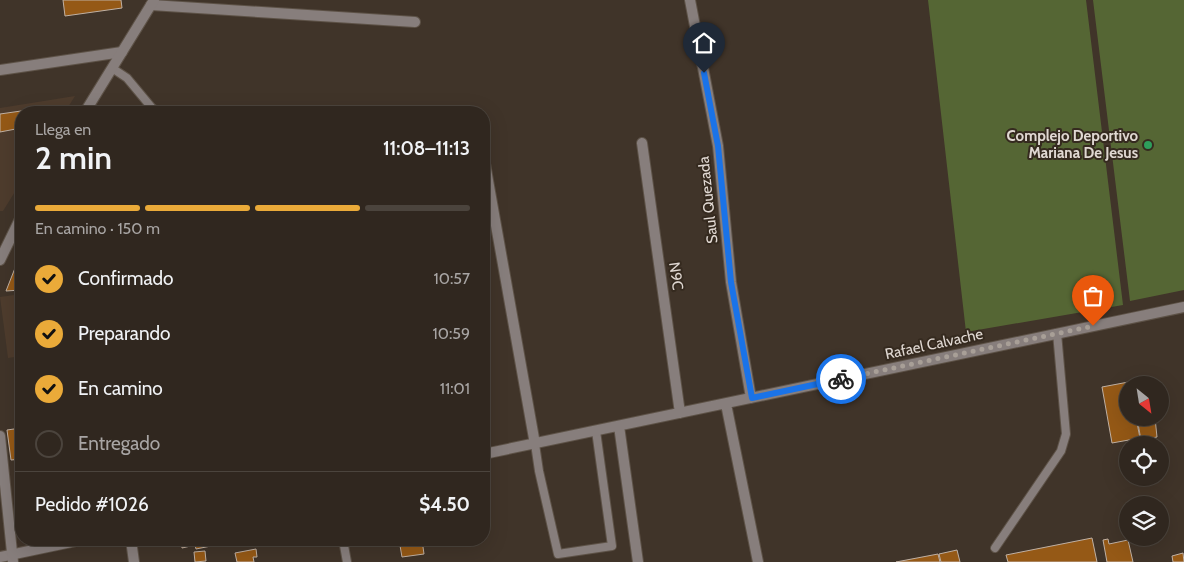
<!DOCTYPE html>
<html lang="es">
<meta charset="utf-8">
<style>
body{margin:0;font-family:Cabin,sans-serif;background:#382f28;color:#f1f3f6;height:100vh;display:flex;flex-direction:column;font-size:19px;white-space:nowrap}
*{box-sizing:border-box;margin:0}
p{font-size:16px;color:#a8a5a4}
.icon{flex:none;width:28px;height:28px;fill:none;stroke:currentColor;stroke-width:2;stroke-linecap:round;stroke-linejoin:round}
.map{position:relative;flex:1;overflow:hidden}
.sheet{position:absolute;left:15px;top:106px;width:475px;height:440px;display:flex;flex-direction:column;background:#30271f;border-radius:20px;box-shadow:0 5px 20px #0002,0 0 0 1px #4b443d}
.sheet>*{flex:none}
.needle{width:32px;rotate:150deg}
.buttons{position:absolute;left:1119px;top:376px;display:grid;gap:10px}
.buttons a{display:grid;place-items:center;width:50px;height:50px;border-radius:50%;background:#30271f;box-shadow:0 5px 20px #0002,0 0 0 1px #4b443d;font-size:25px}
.pin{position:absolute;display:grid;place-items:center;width:42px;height:42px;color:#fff;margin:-51px -21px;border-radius:50% 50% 50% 0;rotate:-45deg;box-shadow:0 0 5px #0007}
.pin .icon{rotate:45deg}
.courier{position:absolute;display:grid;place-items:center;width:50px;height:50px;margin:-25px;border:4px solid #1a73e8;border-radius:50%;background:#fff;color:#222;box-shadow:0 1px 6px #0007}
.head em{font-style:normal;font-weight:600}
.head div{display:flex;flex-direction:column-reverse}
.head{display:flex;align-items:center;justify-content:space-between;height:85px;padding:0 20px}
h1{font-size:32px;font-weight:600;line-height:38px}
.bar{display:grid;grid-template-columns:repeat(4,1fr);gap:8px 5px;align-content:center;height:60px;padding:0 20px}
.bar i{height:6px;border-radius:4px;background:#4b443d}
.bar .active{background:#eaaa39}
.bar p{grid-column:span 4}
.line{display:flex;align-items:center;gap:12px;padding:0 20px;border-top:1px solid #4b443d}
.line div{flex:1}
ol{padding:0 20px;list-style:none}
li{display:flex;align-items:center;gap:15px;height:55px}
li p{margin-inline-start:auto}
li .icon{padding:5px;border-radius:50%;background:#eaaa39;color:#111;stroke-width:4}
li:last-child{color:#a8a5a4}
li i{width:28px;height:28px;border:2px solid #4b443d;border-radius:50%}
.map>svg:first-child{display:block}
.built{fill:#4e3c2d}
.green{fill:#556634}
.building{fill:#955916;stroke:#c0b1a4}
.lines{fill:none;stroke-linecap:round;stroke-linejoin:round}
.service-casing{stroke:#5d5247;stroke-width:10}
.minor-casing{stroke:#5d5247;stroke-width:12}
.tertiary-casing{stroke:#5d5247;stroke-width:12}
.service{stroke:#877e7c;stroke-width:8}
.minor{stroke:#877e7c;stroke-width:10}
.tertiary{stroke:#877e7c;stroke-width:10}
.done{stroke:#a89f97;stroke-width:5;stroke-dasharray:0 9}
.route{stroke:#1a73e8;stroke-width:6}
.leisure-dot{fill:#2e9e5b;stroke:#352a1f;stroke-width:2}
.labels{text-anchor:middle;stroke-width:4;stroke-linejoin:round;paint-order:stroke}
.poi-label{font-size:15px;font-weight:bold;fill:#e0d8d2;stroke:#352a1f;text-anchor:end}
.street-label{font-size:15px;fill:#e0d8d2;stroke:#352a1f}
</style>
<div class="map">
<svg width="1184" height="562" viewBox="0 0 1184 562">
<rect width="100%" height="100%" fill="#403429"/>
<path class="built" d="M 75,96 L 65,112 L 21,112 L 21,182 L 3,211 L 0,211 L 0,108 Z
M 21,294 L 21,356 L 8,358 L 0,297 Z"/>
<path class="green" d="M 928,0 L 1086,0 L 1123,305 L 966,332 Z
M 1093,0 L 1184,0 L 1184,290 L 1130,301 Z"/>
<path class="building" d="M 63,0 L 121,0 L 122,8 L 65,16 Z
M 35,109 L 36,112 L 21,112 L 21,128 L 0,132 L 0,114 Z
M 17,263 L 21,263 L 21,290 L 6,291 Z
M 1139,380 L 1140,385 L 1128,385 L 1128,418 L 1136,418 L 1140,438 L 1112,443 L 1102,387 Z
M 1137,418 L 1155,418 L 1157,437 L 1141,440 Z
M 21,428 L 21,459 L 11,460 L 7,430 Z
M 1092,538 L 1097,562 L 1008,562 L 1006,555 Z
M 1108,539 L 1109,544 L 1128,540 L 1133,562 L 1107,562 L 1103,540 Z
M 181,540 L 216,540 L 216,545 L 196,549 L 195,545 L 182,548 Z
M 399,540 L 422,540 L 424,554 L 402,557 Z
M 256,549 L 257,557 L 253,557 L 254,562 L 237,562 L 235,553 Z
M 957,550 L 960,562 L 941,562 L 939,554 Z
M 205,551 L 206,561 L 195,562 L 194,552 Z
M 1183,553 L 1184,562 L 1173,562 L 1172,556 Z
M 938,554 L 940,562 L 896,562 Z"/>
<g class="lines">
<defs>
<path id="service" d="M 112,68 L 127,78 L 152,108 L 158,112
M 10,239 L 21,239
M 535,444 L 539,471 L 558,554 L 612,546 L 596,431
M 343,540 L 347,562
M 995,548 L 1061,451 L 1066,434 L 1057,333"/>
<path id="minor" d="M 690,0 L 718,146 L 731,282 L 751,398
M 151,5 L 415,22
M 0,70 L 122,52
M 642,143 L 680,413
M 484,158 L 535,444
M 726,404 L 758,562
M 619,426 L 638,562
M 484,454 L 1184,307
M 131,540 L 134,562
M 0,557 L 81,540"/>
<path id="tertiary" d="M 85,112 L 154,0
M 0,260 L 21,217
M 0,436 L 13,562"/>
</defs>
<use href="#service" class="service-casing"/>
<use href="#minor" class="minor-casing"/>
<use href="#tertiary" class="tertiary-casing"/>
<use href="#service" class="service"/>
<use href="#minor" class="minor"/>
<use href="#tertiary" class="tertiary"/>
</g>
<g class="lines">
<path class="done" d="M 841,379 L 1093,326"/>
<path class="route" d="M 704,73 L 718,146 L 731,282 L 752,398 L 841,379"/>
</g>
<circle class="leisure-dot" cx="1148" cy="145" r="5"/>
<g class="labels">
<g class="poi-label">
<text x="1138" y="141">Complejo Deportivo<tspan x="1138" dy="17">Mariana De Jesus</tspan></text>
</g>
<g class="street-label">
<text transform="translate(708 200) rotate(-96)" y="5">Saul Quezada</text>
<text transform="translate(676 276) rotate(82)" y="5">N9C</text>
<text transform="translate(934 344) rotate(-12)" y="5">Rafael Calvache</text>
</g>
</g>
</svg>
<div class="buttons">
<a><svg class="needle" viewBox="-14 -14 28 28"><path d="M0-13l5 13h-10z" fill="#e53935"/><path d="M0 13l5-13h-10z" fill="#a8a5a4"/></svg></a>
<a><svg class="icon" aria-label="locate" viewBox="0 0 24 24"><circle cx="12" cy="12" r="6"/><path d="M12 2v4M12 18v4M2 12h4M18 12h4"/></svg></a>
<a><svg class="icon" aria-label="layers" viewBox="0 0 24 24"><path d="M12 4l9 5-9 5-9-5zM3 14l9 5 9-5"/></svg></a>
</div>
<div class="pin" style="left:1093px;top:326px;background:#ea580c"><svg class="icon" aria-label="bag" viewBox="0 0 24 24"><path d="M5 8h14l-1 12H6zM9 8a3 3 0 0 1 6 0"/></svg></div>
<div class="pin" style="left:704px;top:73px;background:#1f2937"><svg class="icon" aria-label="home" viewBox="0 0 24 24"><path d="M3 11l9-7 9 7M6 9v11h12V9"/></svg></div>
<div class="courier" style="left:841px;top:379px"><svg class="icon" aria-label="bike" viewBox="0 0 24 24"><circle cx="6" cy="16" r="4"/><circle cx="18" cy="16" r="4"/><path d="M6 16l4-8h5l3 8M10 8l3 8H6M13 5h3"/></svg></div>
<section class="sheet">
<div class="head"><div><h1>2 min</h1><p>Llega en</p></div><em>11:08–11:13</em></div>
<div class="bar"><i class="active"></i><i class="active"></i><i class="active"></i><i></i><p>En camino · 150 m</p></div>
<ol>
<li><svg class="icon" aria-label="check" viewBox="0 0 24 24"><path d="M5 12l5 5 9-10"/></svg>Confirmado<p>10:57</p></li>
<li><svg class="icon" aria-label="check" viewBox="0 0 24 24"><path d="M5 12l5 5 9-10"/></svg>Preparando<p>10:59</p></li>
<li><svg class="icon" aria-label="check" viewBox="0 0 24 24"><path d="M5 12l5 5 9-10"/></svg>En camino<p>11:01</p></li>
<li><i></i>Entregado</li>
</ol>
<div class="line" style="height:65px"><div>Pedido #1026</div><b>$4.50</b></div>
</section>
</div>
